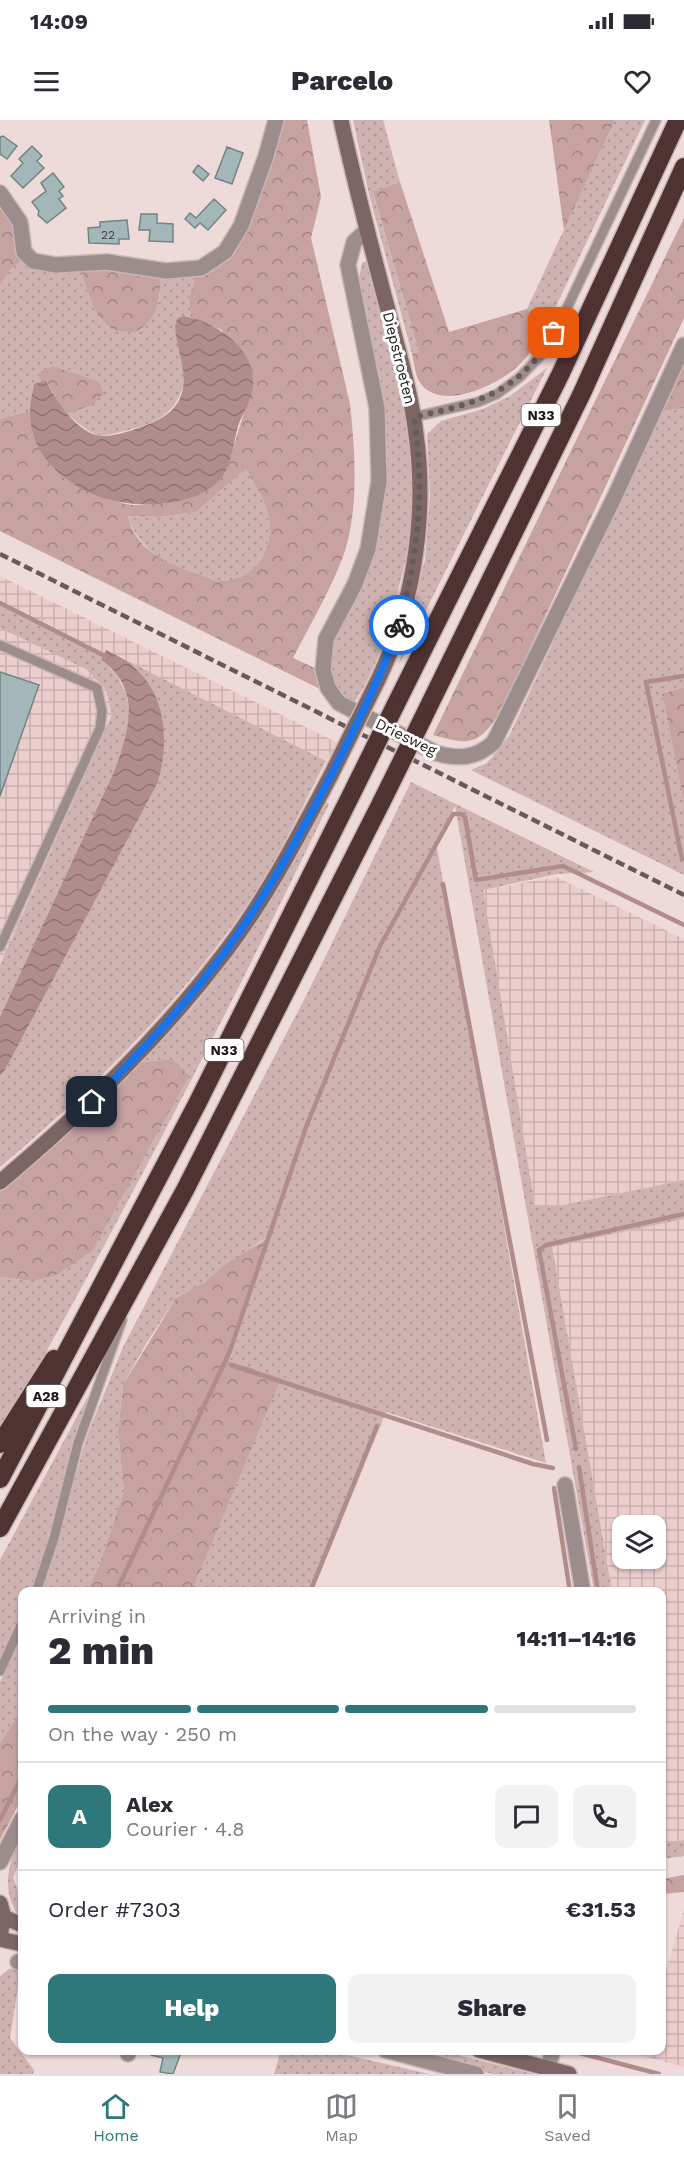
<!DOCTYPE html>
<meta charset="utf-8">
<style>
body{margin:0;font-family:"Work Sans",sans-serif;background:#f2f2f3;color:#2b2b33;height:100vh;display:flex;flex-direction:column;font-size:22px;white-space:nowrap}
*{box-sizing:border-box;margin:0}
p{font-size:20px;color:#7c7c81}
.icon{flex:none;width:33px;height:33px;fill:none;stroke:currentColor;stroke-width:2;stroke-linecap:round;stroke-linejoin:round}
.map{position:relative;flex:1;overflow:hidden}
.side{position:absolute;left:18px;top:1467px;width:648px;height:468px;display:flex;flex-direction:column;background:#fff;border-radius:12px;box-shadow:0 2px 4px #0004}
.side>*{flex:none}
.fabs{position:absolute;left:612px;top:1395px;display:grid;gap:12px}
.fabs a{display:grid;place-items:center;width:54px;height:54px;border-radius:12px;background:#fff;box-shadow:0 2px 4px #0004;font-size:30px}
.pin{position:absolute;display:grid;place-items:center;width:51px;height:51px;color:#fff;margin:-26px;border-radius:12px;box-shadow:0 3px 9px #0006}
.courier{position:absolute;display:grid;place-items:center;width:60px;height:60px;margin:-30px;border:4px solid #1a73e8;border-radius:50%;background:#fff;color:#222;box-shadow:0 2px 8px #0007}
.head em{font-style:normal;font-weight:800}
.head div{display:flex;flex-direction:column-reverse}
.head{display:flex;align-items:center;justify-content:space-between;height:102px;padding:0 30px}
h1{font-size:39px;font-weight:800;line-height:45px}
.bar{display:grid;grid-template-columns:repeat(4,1fr);gap:9px 6px;align-content:center;height:72px;padding:0 30px}
.bar i{height:8px;border-radius:4px;background:#e1e1e2}
.bar .active{background:#2e787c}
.bar p{grid-column:span 4}
.line{display:flex;align-items:center;gap:15px;padding:0 30px;border-top:2px solid #e1e1e2}
.line div{flex:1}
.round{display:grid;place-items:center;flex:none;width:63px;height:63px;border-radius:12px;background:#f2f2f3}
.button{display:flex;gap:12px;margin-top:auto;padding:12px 30px}
.button a{flex:1;height:69px;border-radius:12px;background:#2e787c;color:#fff;font-size:24px;font-weight:800;line-height:69px;text-align:center}
.button a+a{background:#f2f2f3;color:#2b2b33}
.status{display:flex;justify-content:space-between;align-items:center;height:42px;padding:0 30px;background:#fff;direction:ltr}
.status svg{height:16px;fill:currentColor}
header{display:flex;justify-content:space-between;align-items:center;height:78px;padding:0 30px;background:#fff;font-size:27px;font-weight:800}
.dock{display:flex;justify-content:space-around;align-items:center;height:84px;border-top:2px solid #e1e1e2;background:#fff;font-size:16px;color:#7c7c81}
.dock a{display:grid;justify-items:center;gap:3px}
.dock .active{color:#2e787c}
.map>svg:first-child{display:block}
.industrial{fill:url(#industrial-grid);fill-rule:evenodd}
.grass{fill:url(#grass-dots)}
.forest{fill:url(#forest-crowns);fill-rule:evenodd}
.water{fill:url(#water-waves)}
.lines{fill:none;stroke-linecap:round;stroke-linejoin:round}
.stream{stroke:#b08d8c;stroke-width:4.5}
.building{fill:#a3b7b8;stroke:#718586;stroke-width:1.5}
.lane-casing{stroke:#c9b7b6;stroke-width:12}
.street-casing{stroke:#c9b7b6;stroke-width:18}
.secondary-casing{stroke:#c9b7b6;stroke-width:18}
.highway-casing{stroke:#c9b7b6;stroke-width:21}
.lane{stroke:#9c8d8c;stroke-width:9}
.street{stroke:#9c8d8c;stroke-width:15}
.secondary{stroke:#7c6564;stroke-width:15}
.highway{stroke:#4f3232;stroke-width:18}
.rail{stroke:#675b5a;stroke-width:4.5;stroke-dasharray:9 4.5;stroke-linecap:butt}
.secondary-bridge-casing{stroke:#c9b7b6;stroke-width:18;stroke-linecap:butt}
.highway-bridge-casing{stroke:#c9b7b6;stroke-width:21;stroke-linecap:butt}
.secondary-bridge{stroke:#7c6564;stroke-width:15}
.highway-bridge{stroke:#4f3232;stroke-width:18}
.done{stroke:#675b5a;stroke-width:6;stroke-dasharray:0 10.8}
.route{stroke:#1a73e8;stroke-width:8}
.labels{text-anchor:middle;stroke-width:6;stroke-linejoin:round;paint-order:stroke}
.number-label{font-size:12px;fill:#3f3f3e}
.shield{fill:#fff;stroke:#625d5c;stroke-width:1.5}
.shield-label{font-size:14px;font-weight:bold;fill:#1e1716}
.street-label{font-size:15px;fill:#1e1716;stroke:#fff}
</style>
<div class="status"><b>14:09</b><svg viewBox="0 0 49 12"><path d="M0 12V9h3v3zM5 12V6h3v6zM10 12V3h3v9zM15 12V0h3v12zM26 1h20v11H26zM47 4h2v5h-2z"/></svg></div>
<header><svg class="icon" aria-label="menu" viewBox="0 0 24 24"><path d="M4 6h16M4 12h16M4 18h16"/></svg>Parcelo<svg class="icon" aria-label="heart" viewBox="0 0 24 24"><path d="M12 20l-8-8c-3-5 5-10 8-4 3-6 11-1 8 4z"/></svg></header>
<div class="map">
<svg width="684" height="1954" viewBox="0 0 684 1954">
<defs>
<pattern id="industrial-grid" width="8" height="8" patternUnits="userSpaceOnUse" patternTransform="scale(1.5)"><rect width="8" height="8" fill="#eacdcc"/><path d="M0 4h8M4 0v8" fill="none" stroke="#c8afae"/></pattern>
<pattern id="grass-dots" width="8" height="8" patternUnits="userSpaceOnUse" patternTransform="scale(1.5)"><rect width="8" height="8" fill="#ceb3b2"/><path d="M2 2h.1M6 6h.1" fill="none" stroke="#b09998" stroke-width="1.8" stroke-linecap="round"/></pattern>
<pattern id="forest-crowns" width="20" height="18" patternUnits="userSpaceOnUse" patternTransform="scale(1.5)"><rect width="20" height="18" fill="#c6a2a1"/><path d="M2 6a3 3 0 1 1 6 0M12 15a3 3 0 1 1 6 0" fill="none" stroke="#a08382"/></pattern>
<pattern id="water-waves" width="16" height="10" patternUnits="userSpaceOnUse" patternTransform="scale(1.5)"><rect width="16" height="10" fill="#b08d8c"/><path d="M0 5q4-4 8 0t8 0" fill="none" stroke="#8f7271"/></pattern>
</defs>
<rect width="100%" height="100%" fill="#eedad9"/>
<path class="industrial" d="M 0,456 L 338,623 L 213,819 L 0,1036 Z
M 556,757 L 684,819 L 684,1060 L 558,1086 L 535,1086 L 482,770 Z
M 684,1099 L 684,1720 L 662,1723 L 662,1472 L 612,1471 L 551,1127 ZM 622,1406 L 656,1406 L 656,1438 L 622,1438 Z
M 684,1790 L 684,1947 L 639,1935 L 641,1931 L 662,1930 L 662,1864 Z"/>
<path class="grass" d="M 353,0 L 383,0 L 400,62 L 373,73 L 419,232 L 412,234 L 369,74 Z
M 615,0 L 645,0 L 548,203 L 527,189 Z
M 22,141 L 41,151 L 81,149 C 86,170 93,194 111,208 C 116,211 127,211 134,213 L 159,181 L 161,155 L 180,158 L 196,156 L 189,178 L 191,197 L 184,196 L 175,206 C 176,225 187,246 183,265 C 176,297 149,305 121,312 C 114,313 105,317 98,315 C 86,311 77,302 67,294 L 98,280 L 53,246 L 38,253 L 41,262 L 34,264 L 30,291 L 0,299 L 0,166 L 11,149 Z
M 366,141 C 389,227 419,314 411,405 C 409,429 402,453 397,476 C 387,516 375,551 353,585 C 332,568 329,559 329,531 L 385,351 C 387,284 370,223 359,158 L 362,143 Z
M 547,248 L 399,544 L 425,440 L 430,376 L 427,314 L 441,301 L 483,289 L 510,276 Z
M 684,288 L 684,567 L 662,574 L 684,682 L 684,755 L 471,650 L 487,643 L 509,616 L 662,291 Z
M 246,349 C 255,365 266,380 269,399 C 275,433 248,467 214,460 C 168,442 149,443 126,396 L 160,397 L 196,392 Z
M 0,483 L 103,535 L 101,540 L 117,555 L 126,575 L 130,597 L 124,623 L 113,654 L 0,897 L 0,845 L 112,595 L 106,570 L 86,549 L 0,508 Z
M 106,530 L 326,641 C 301,689 278,740 247,785 C 178,885 93,969 0,1047 L 0,955 L 5,950 L 158,662 C 168,624 166,575 134,547 C 126,540 115,535 106,530 Z
M 411,662 L 594,752 L 557,754 L 483,770 L 535,1086 L 558,1086 L 684,1060 L 684,1099 L 552,1127 L 612,1471 L 594,1471 L 455,686 L 436,722 L 546,1343 L 386,1292 L 313,1471 L 192,1471 L 280,1259 L 229,1242 L 271,1117 L 261,1121 L 205,1162 L 176,1178 L 146,1224 L 123,1265 L 118,1312 L 124,1371 L 99,1446 L 87,1471 L 42,1472 L 87,1316 L 123,1227 L 306,876 Z
M 326,682 L 329,684 C 226,897 117,1108 0,1314 L 0,1157 L 31,1161 L 165,940 L 140,942 L 192,888 L 217,857 L 285,754 Z
M 87,1278 L 90,1279 C 67,1342 53,1408 31,1471 L 22,1472 L 22,1494 L 0,1541 L 0,1440 Z
M 22,1517 L 22,1589 L 0,1623 L 0,1562 Z
M 22,1714 L 22,1738 L 13,1757 L 22,1782 L 22,1800 C 0,1775 7,1743 22,1714 Z
M 684,1720 L 684,1736 L 662,1739 L 662,1723 Z
M 21,1848 L 10,1918 L 34,1950 L 33,1954 L 0,1954 L 0,1856 L 9,1849 Z
M 281,1930 L 330,1931 L 429,1954 L 274,1954 Z
M 402,1931 L 442,1931 L 534,1954 L 492,1954 Z"/>
<path class="forest" d="M 284,0 L 307,0 L 321,77 L 311,118 L 350,284 C 355,331 359,385 345,431 C 332,468 311,503 293,538 L 317,549 L 322,570 L 0,411 L 0,299 L 30,291 C 37,342 61,365 109,379 C 122,383 132,387 145,384 C 164,381 208,355 228,345 L 246,286 L 222,210 L 191,197 L 189,178 L 196,156 L 210,152 L 235,133 L 258,83 ZM 246,349 C 255,365 266,380 269,399 C 275,433 249,466 214,460 C 176,445 140,439 127,396 L 160,397 L 196,392 Z
M 549,0 L 615,0 L 564,110 Z
M 400,62 L 449,212 L 527,189 L 548,203 C 540,219 531,233 519,245 C 499,265 439,294 419,261 C 415,254 414,242 412,234 L 419,232 L 373,72 Z
M 0,86 C 17,98 12,125 22,141 L 11,149 L 0,166 Z
M 684,98 L 684,198 L 501,591 C 478,625 472,626 433,615 Z
M 106,148 L 161,155 C 160,179 158,201 134,213 C 127,211 116,212 111,208 C 93,195 86,169 81,150 Z
M 684,244 L 684,288 L 662,291 Z
M 53,246 L 99,262 L 104,273 L 94,284 L 67,294 L 61,288 L 46,260 L 41,262 L 38,253 Z
M 684,567 L 684,682 L 662,574 Z
M 165,940 L 174,941 L 189,956 L 92,1131 L 56,1155 L 31,1161 L 0,1157 L 0,1070 L 28,1048 L 140,942 Z
M 271,1116 L 229,1241 L 281,1258 L 192,1471 L 87,1471 L 99,1446 L 124,1371 L 118,1312 L 123,1265 L 176,1178 L 205,1162 L 225,1145 Z
M 22,1589 L 22,1678 L 0,1720 L 0,1623 Z
M 684,1755 L 684,1772 L 662,1774 L 662,1759 Z"/>
<path class="water" d="M 184,196 C 218,202 261,232 252,272 C 249,286 240,297 237,310 C 233,328 230,352 216,364 C 194,381 174,383 148,384 C 94,386 30,352 30,291 C 30,282 33,272 34,264 L 46,260 C 54,279 79,316 103,316 C 116,316 133,310 144,306 C 159,300 173,294 180,278 C 190,255 176,230 175,206 L 178,198 Z
M 106,530 C 115,535 127,540 134,547 C 167,576 169,622 158,662 L 5,950 L 0,955 L 0,897 L 113,654 C 128,615 144,569 101,540 Z"/>
<g class="lines">
<path class="stream" d="M 0,483 L 103,535
M 682,739 L 646,562 L 684,556
M 443,764 L 547,1320
M 231,1245 L 533,1344 L 553,1348
M 576,1329 L 539,1130 L 546,1125 L 684,1094
M 579,1347 L 598,1472
M 554,1368 L 570,1472
M 116,1472 L 230,1231 L 306,1007 L 380,826 L 453,694 L 461,694 L 465,697 L 476,760 L 563,746 L 684,805
M 310,1472 L 377,1306
M 0,1700 L 22,1656
M 572,1931 L 659,1954"/>
</g>
<path class="building" d="M 3,16 L 17,26 L 7,39 L 0,34 L 0,17 Z
M 32,26 L 42,36 L 37,41 L 44,48 L 23,68 L 11,56 L 23,43 L 19,39 Z
M 227,27 L 243,33 L 232,64 L 215,58 Z
M 198,45 L 209,54 L 203,61 L 193,52 Z
M 53,53 L 64,67 L 59,71 L 63,76 L 59,79 L 66,88 L 47,103 L 38,95 L 39,91 L 32,82 L 46,71 L 41,63 Z
M 214,79 L 226,90 L 208,110 L 200,103 L 195,108 L 185,99 L 190,93 L 196,98 Z
M 141,94 L 157,94 L 157,103 L 173,104 L 173,122 L 149,121 L 150,110 L 139,110 Z
M 127,100 L 129,119 L 119,119 L 119,124 L 89,123 L 88,108 L 100,107 L 100,102 Z
M 0,552 L 39,565 L 0,676 Z
M 152,1930 L 182,1930 L 173,1954 L 160,1952 L 163,1938 L 151,1935 Z"/>
<g class="lines">
<defs>
<path id="lane" d="M 414,297 L 478,282 L 497,274 L 520,257 L 543,233 L 567,188 L 656,0
M 0,525 L 97,568 L 102,591 L 100,608 L 0,827
M 36,1472 L 54,1418 L 78,1323 L 122,1200
M 0,1551 L 22,1503"/>
<path id="street" d="M 0,73 L 20,102 L 24,132 L 33,141 L 56,145 L 107,142 L 166,151 L 201,148 L 225,132 L 241,106 L 266,36 L 276,0
M 367,110 L 354,122 L 348,145 L 377,288 L 379,361 L 368,429 L 355,464 L 326,519 L 323,550 L 328,568 L 339,583 L 436,633 C 459,640 477,638 494,622 L 614,378 L 684,225
M 565,1365 L 583,1472
M 0,1742 L 22,1699
M 18,1842 L 22,1843
M 385,1930 L 476,1954
M 128,1934 L 128,1930
M 546,1954 L 553,1930"/>
<path id="secondary" d="M 341,0 C 355,65 372,130 389,194 C 399,234 411,273 416,314 C 428,401 412,496 371,574
M 0,1062 C 83,992 160,918 226,831 C 267,777 299,715 331,655
M 0,1783 L 4,1797 L 0,1815
M 4,1797 L 22,1805
M 0,1819 L 22,1824
M 479,1930 L 569,1954"/>
<path id="highway" d="M 395,586 L 561,253 L 678,0
M 422,600 L 582,273 L 684,47
M 0,1324 L 54,1239
M 0,1359 L 197,984 L 355,667
M 0,1408 L 185,1070 L 382,681"/>
</defs>
<use href="#lane" class="lane-casing"/>
<use href="#street" class="street-casing"/>
<use href="#secondary" class="secondary-casing"/>
<use href="#highway" class="highway-casing"/>
<use href="#lane" class="lane"/>
<use href="#street" class="street"/>
<use href="#secondary" class="secondary"/>
<use href="#highway" class="highway"/>
<path class="rail" d="M 0,434 L 684,775"/>
<defs>
<path id="secondary-bridge" d="M 331,655 L 371,574"/>
<path id="highway-bridge" d="M 355,667 L 395,586
M 382,681 L 422,600"/>
</defs>
<use href="#secondary-bridge" class="secondary-bridge-casing"/>
<use href="#highway-bridge" class="highway-bridge-casing"/>
<use href="#secondary-bridge" class="secondary-bridge"/>
<use href="#highway-bridge" class="highway-bridge"/>
</g>
<g class="lines">
<path class="done" d="M 399,505 C 418,436 425,368 414,297 C 478,283 519,273 554,213"/>
<path class="route" d="M 92,982 C 139,934 187,884 227,829 C 272,768 308,701 342,634 C 363,591 384,550 399,505"/>
</g>
<g class="labels">
<g class="number-label">
<text x="108" y="119">22</text>
</g>
<g class="shield">
<rect x="521.5" y="284" width="39" height="22" rx="4.5"/>
<rect x="204.5" y="919" width="39" height="22" rx="4.5"/>
<rect x="26.5" y="1265" width="39" height="22" rx="4.5"/>
</g>
<g class="shield-label">
<text x="541" y="300">N33</text>
<text x="224" y="935">N33</text>
<text x="46" y="1281">A28</text>
</g>
<g class="street-label">
<text transform="translate(399 238) rotate(76)" y="5">Diepstroeten</text>
<text transform="translate(406 617) rotate(26)" y="5">Driesweg</text>
</g>
</g>
</svg>
<div class="fabs">
<a><svg class="icon" aria-label="layers" viewBox="0 0 24 24"><path d="M12 4l9 5-9 5-9-5zM3 14l9 5 9-5"/></svg></a>
</div>
<div class="pin" style="left:554px;top:213px;background:#ea580c"><svg class="icon" aria-label="bag" viewBox="0 0 24 24"><path d="M5 8h14l-1 12H6zM9 8a3 3 0 0 1 6 0"/></svg></div>
<div class="pin" style="left:92px;top:982px;background:#1f2937"><svg class="icon" aria-label="home" viewBox="0 0 24 24"><path d="M3 11l9-7 9 7M6 9v11h12V9"/></svg></div>
<div class="courier" style="left:399px;top:505px"><svg class="icon" aria-label="bike" viewBox="0 0 24 24"><circle cx="6" cy="16" r="4"/><circle cx="18" cy="16" r="4"/><path d="M6 16l4-8h5l3 8M10 8l3 8H6M13 5h3"/></svg></div>
<section class="side">
<div class="head"><div><h1>2 min</h1><p>Arriving in</p></div><em>14:11–14:16</em></div>
<div class="bar"><i class="active"></i><i class="active"></i><i class="active"></i><i></i><p>On the way · 250 m</p></div>
<div class="line" style="height:108px"><b class="round" style="background:#2e787c;color:#fff">A</b><div><b>Alex</b><p>Courier · 4.8</p></div><a class="round"><svg class="icon" aria-label="chat" viewBox="0 0 24 24"><path d="M4 5h16v11H9l-5 4z"/></svg></a><a class="round"><svg class="icon" aria-label="phone" viewBox="0 0 24 24"><path d="M5 4h4l2 5-3 2q2 4 5 5l2-3 5 2v4C11 20 4 13 5 4z"/></svg></a></div>
<div class="line" style="height:78px"><div>Order #7303</div><b>€31.53</b></div>
<div class="button"><a>Help</a><a>Share</a></div>
</section>
</div>
<nav class="dock">
<a class="active"><svg class="icon" aria-label="home" viewBox="0 0 24 24"><path d="M3 11l9-7 9 7M6 9v11h12V9"/></svg>Home</a>
<a><svg class="icon" aria-label="map" viewBox="0 0 24 24"><path d="M3 6l6-2 6 2 6-2v14l-6 2-6-2-6 2zM9 4v14M15 6v14"/></svg>Map</a>
<a><svg class="icon" aria-label="saved" viewBox="0 0 24 24"><path d="M7 4h10v16l-5-4-5 4z"/></svg>Saved</a>
</nav>
